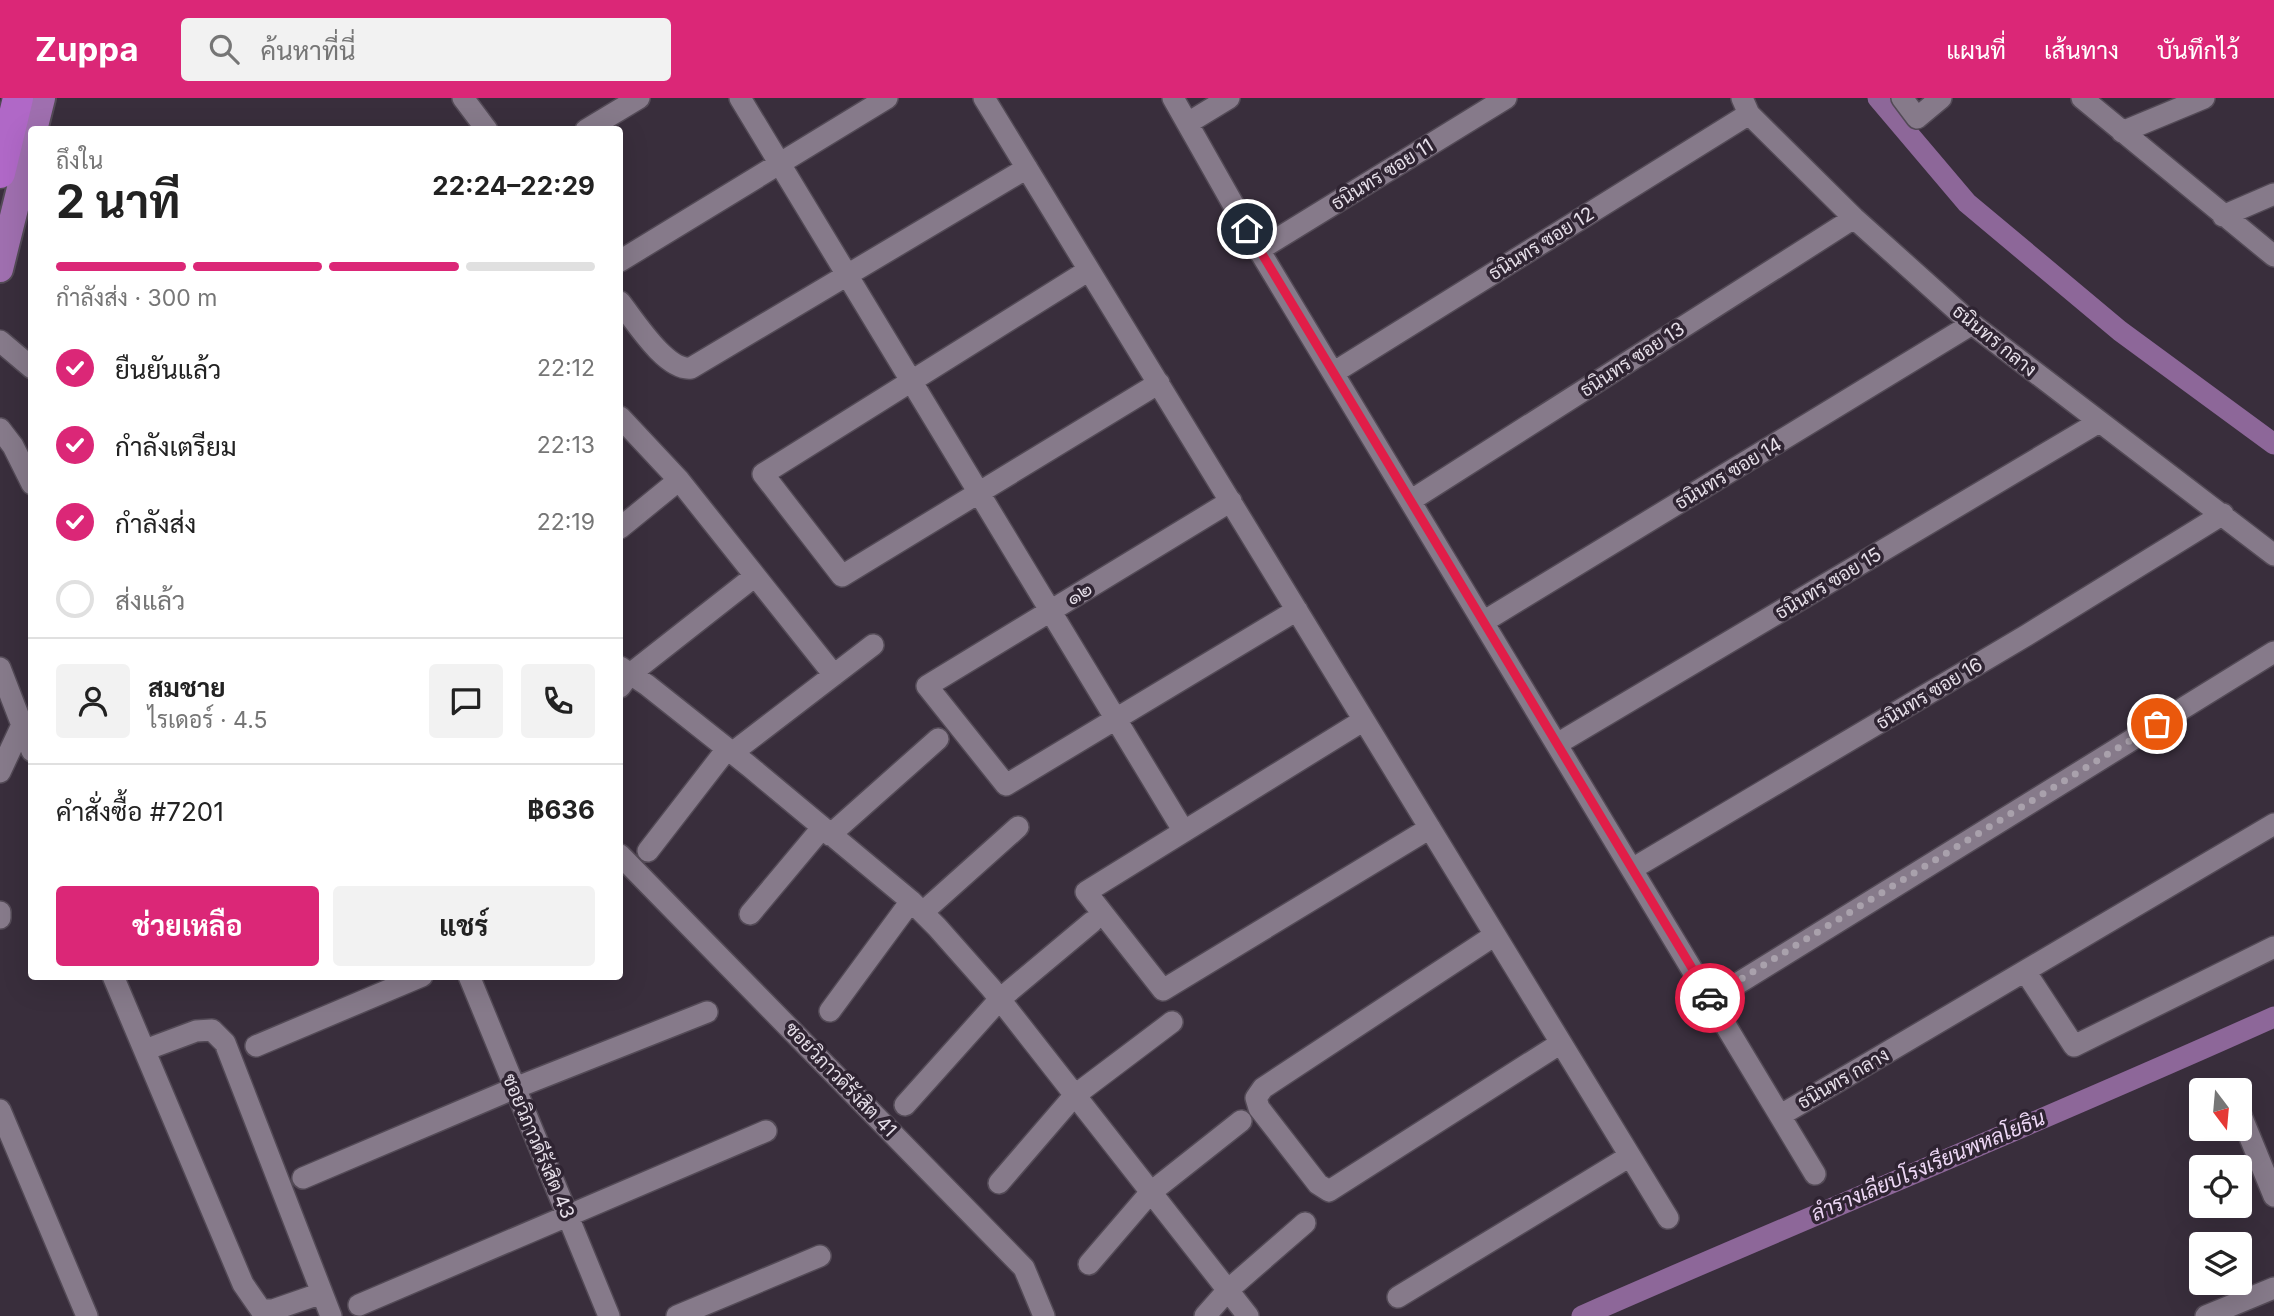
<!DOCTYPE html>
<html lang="th">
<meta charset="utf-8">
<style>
body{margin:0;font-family:Inter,Sarabun,sans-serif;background:#f2f2f2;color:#222;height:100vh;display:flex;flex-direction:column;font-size:26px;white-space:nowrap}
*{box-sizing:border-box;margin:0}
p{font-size:23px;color:#767676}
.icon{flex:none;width:38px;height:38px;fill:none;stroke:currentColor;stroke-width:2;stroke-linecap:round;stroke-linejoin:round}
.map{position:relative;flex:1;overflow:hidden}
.panel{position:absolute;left:28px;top:28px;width:595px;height:854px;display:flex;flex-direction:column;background:#fff;border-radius:7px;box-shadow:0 7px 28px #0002}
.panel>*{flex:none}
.needle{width:46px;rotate:164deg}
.fabs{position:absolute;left:2189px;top:980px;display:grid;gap:14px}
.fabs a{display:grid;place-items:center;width:63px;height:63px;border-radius:7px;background:#fff;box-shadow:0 7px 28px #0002;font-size:35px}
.pin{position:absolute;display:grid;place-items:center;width:60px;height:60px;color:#fff;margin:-30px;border:4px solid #fff;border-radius:50%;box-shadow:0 2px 7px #0007}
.courier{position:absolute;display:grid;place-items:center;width:70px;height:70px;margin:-35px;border:5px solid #e11d48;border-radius:50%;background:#fff;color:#222;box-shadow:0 2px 9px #0007}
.headline em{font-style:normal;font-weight:700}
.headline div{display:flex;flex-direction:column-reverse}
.headline{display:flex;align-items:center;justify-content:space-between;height:119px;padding:0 28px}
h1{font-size:46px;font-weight:700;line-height:52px}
.bar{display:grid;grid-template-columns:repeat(4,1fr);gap:10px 7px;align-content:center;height:84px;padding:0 28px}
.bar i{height:9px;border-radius:5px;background:#e0e0e0}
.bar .on{background:#db2777}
.bar p{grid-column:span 4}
.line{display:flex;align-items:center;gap:18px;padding:0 28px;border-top:2px solid #e0e0e0}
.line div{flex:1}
.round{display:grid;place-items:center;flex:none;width:74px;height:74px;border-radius:7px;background:#f2f2f2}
ol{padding:0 28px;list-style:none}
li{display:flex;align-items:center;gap:21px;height:77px}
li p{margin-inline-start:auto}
li .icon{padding:7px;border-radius:50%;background:#db2777;color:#fff;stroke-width:4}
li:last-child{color:#767676}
li i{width:38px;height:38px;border:4px solid #e0e0e0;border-radius:50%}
.cta{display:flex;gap:14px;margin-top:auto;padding:14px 28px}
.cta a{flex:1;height:80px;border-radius:7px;background:#db2777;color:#fff;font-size:28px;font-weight:700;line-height:80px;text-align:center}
.cta a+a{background:#f2f2f2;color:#222}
header{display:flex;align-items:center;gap:42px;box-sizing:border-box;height:98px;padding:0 35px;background:#db2777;color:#fff}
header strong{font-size:33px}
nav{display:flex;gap:38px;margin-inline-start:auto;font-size:24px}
.search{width:490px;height:63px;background:#f2f2f2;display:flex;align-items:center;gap:18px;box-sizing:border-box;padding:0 24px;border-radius:7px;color:#767676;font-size:26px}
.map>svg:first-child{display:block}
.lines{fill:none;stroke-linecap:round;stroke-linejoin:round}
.canal{stroke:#8d6799;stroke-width:21}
.minor-casing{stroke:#534a56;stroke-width:24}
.major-casing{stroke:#534a56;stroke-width:30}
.highway-casing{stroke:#534a56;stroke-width:33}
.minor{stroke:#867a8a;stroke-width:21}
.major{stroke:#9f6faf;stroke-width:26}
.highway{stroke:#b068c7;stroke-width:30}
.done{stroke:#a9a1ac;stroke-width:7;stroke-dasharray:0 12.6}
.route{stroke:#e11d48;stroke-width:9}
.labels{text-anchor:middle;stroke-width:7;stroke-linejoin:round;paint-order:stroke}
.street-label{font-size:19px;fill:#e6dfe9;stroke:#2f2432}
.water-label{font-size:21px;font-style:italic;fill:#eed8f6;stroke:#2f2432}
</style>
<header>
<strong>Zuppa</strong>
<div class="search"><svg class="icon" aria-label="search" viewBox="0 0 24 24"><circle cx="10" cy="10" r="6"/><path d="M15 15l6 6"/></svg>ค้นหาที่นี่</div>
<nav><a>แผนที่</a><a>เส้นทาง</a><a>บันทึกไว้</a></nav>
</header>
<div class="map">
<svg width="2274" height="1218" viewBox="0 0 2274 1218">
<rect width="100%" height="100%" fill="#392e3c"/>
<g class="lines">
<path class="canal" d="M 1878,0 L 1967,105 L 2120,233 L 2274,346
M 1582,1218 C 1812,1117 2045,1022 2274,919"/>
<defs>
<path id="minor" d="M 463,0 L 487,32
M 740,0 L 1183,732
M 984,0 L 1668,1120
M 1173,0 L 1259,152 L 1815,1076
M 1742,0 L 1749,16 L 1854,120 L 1972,226 L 2274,457
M 1902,0 L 1917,20 L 1941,0
M 2082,0 L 2274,158
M 1188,25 L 1229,0
M 586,32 L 639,0
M 2122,34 L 2204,0
M 2223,118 L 2274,96
M 1259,152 L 1506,0
M 620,163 L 887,0
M 1089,172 L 763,376 L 842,478 L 1159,285
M 620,204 C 635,223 666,273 691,270 L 1027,70
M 0,243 L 32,270
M 1333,275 L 1749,16
M 620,319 L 679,382 L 834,577
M 0,331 L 13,348 L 32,386
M 1231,403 L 927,588 L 1006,687 L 1297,512
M 1410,403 L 1854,120
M 620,430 L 679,382
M 1483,524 L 1972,226
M 620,569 L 647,587 L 749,668 L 911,803 L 937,829 L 991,890 L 1248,1218
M 0,570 L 32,653
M 620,589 L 629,577 L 755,478
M 1364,622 L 1086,794 L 1163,892 L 1430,730
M 1557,646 L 2099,324
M 732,655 L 873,547
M 0,674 L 22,627
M 830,737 L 938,641
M 648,753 L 727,651
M 620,757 L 1024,1170 L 1044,1218
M 1632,771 L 2027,537 L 2223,416
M 0,814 L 0,820
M 923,814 L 1018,729
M 750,816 L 822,730
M 1495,837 L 1263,990 L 1256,1000 L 1259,1010 L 1318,1086 L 1329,1093 L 1561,945
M 2025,873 L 2074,948 L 2274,849
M 113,878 L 243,1186 L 261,1212 L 273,1212 L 322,1195
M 469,878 L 609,1218
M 1711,902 L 2274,554
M 830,913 L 911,803
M 256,948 L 422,878
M 145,952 L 196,933 L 212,932 L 225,945 L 331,1218
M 905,1007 L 1000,901 L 1092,824
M 0,1012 L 87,1218
M 2240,1015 L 2274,1098
M 1781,1017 L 2274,726
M 303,1080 L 515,990 L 707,914
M 999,1085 L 1074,998 L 1172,924
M 1089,1166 L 1150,1095 L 1241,1023
M 1398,1199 L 1630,1058
M 359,1207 L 766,1033
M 677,1218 L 820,1158
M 1205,1218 L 1228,1192 L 1305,1125
M 2206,1218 L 2274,1190"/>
<path id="major" d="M 34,32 L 42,0
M 0,171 L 32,42"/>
<path id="highway" d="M 0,75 L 18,0"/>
</defs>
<use href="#minor" class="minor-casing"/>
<use href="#major" class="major-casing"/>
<use href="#highway" class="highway-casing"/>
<use href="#minor" class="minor"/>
<use href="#major" class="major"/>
<use href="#highway" class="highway"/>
</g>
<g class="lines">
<path class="done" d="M 1710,900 L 2157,626"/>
<path class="route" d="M 1247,131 L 1710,900"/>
</g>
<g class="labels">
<g class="street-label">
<text transform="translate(1382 76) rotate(-32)" y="7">ธนินทร ซอย 11</text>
<text transform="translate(1541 145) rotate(-32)" y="7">ธนินทร ซอย 12</text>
<text transform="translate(1995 242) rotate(39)" y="7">ธนินทร กลาง</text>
<text transform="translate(1632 261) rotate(-33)" y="7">ธนินทร ซอย 13</text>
<text transform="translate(1728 375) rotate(-31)" y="7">ธนินทร ซอย 14</text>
<text transform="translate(1828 485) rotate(-31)" y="7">ธนินทร ซอย 15</text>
<text transform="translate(1079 495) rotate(-31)" y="7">๑๒</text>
<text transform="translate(1929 595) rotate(-31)" y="7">ธนินทร ซอย 16</text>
<text transform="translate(1843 980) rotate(-30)" y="7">ธนินทร กลาง</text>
<text transform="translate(841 981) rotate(46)" y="7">ซอยวิภาวดีรังสิต 41</text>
<text transform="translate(539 1048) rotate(67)" y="7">ซอยวิภาวดีรังสิต 43</text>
</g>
<g class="water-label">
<text transform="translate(1928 1068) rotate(-23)" y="7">ลำรางเลียบโรงเรียนพหลโยธิน</text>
</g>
</g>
</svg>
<div class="fabs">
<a><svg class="needle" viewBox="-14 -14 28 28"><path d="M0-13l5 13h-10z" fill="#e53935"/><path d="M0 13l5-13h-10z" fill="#767676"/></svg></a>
<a><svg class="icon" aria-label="locate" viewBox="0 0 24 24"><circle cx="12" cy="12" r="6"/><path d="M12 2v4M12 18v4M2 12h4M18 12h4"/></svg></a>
<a><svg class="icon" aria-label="layers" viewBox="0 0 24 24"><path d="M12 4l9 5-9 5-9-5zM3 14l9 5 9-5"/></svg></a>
</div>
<div class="pin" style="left:2157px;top:626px;background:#ea580c"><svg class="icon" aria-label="bag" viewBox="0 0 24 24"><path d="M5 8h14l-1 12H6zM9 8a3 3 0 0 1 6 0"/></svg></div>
<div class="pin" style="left:1247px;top:131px;background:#1f2937"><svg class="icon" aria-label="home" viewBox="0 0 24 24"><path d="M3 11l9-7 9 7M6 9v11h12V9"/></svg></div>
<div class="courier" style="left:1710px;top:900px"><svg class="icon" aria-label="car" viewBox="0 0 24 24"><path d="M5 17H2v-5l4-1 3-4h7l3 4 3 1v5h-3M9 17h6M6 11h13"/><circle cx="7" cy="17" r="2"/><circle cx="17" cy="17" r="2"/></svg></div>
<section class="panel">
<div class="headline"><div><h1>2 นาที</h1><p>ถึงใน</p></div><em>22:24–22:29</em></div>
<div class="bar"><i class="on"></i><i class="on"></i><i class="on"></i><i></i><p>กำลังส่ง · 300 m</p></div>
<ol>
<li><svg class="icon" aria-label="check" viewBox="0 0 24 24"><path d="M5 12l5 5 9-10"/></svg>ยืนยันแล้ว<p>22:12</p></li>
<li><svg class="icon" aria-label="check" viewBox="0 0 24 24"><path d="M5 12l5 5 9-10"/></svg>กำลังเตรียม<p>22:13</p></li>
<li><svg class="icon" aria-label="check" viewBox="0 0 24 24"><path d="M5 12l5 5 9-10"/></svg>กำลังส่ง<p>22:19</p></li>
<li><i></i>ส่งแล้ว</li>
</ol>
<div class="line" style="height:126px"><a class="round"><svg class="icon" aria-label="person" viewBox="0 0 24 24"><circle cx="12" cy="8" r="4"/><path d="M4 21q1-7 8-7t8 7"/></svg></a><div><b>สมชาย</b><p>ไรเดอร์ · 4.5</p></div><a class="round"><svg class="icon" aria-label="chat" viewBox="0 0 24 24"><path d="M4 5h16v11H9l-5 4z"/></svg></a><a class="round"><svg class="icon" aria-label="phone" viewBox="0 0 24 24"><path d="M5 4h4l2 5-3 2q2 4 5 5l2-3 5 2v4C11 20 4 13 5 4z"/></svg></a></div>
<div class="line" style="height:91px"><div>คำสั่งซื้อ #7201</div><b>฿636</b></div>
<div class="cta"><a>ช่วยเหลือ</a><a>แชร์</a></div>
</section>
</div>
